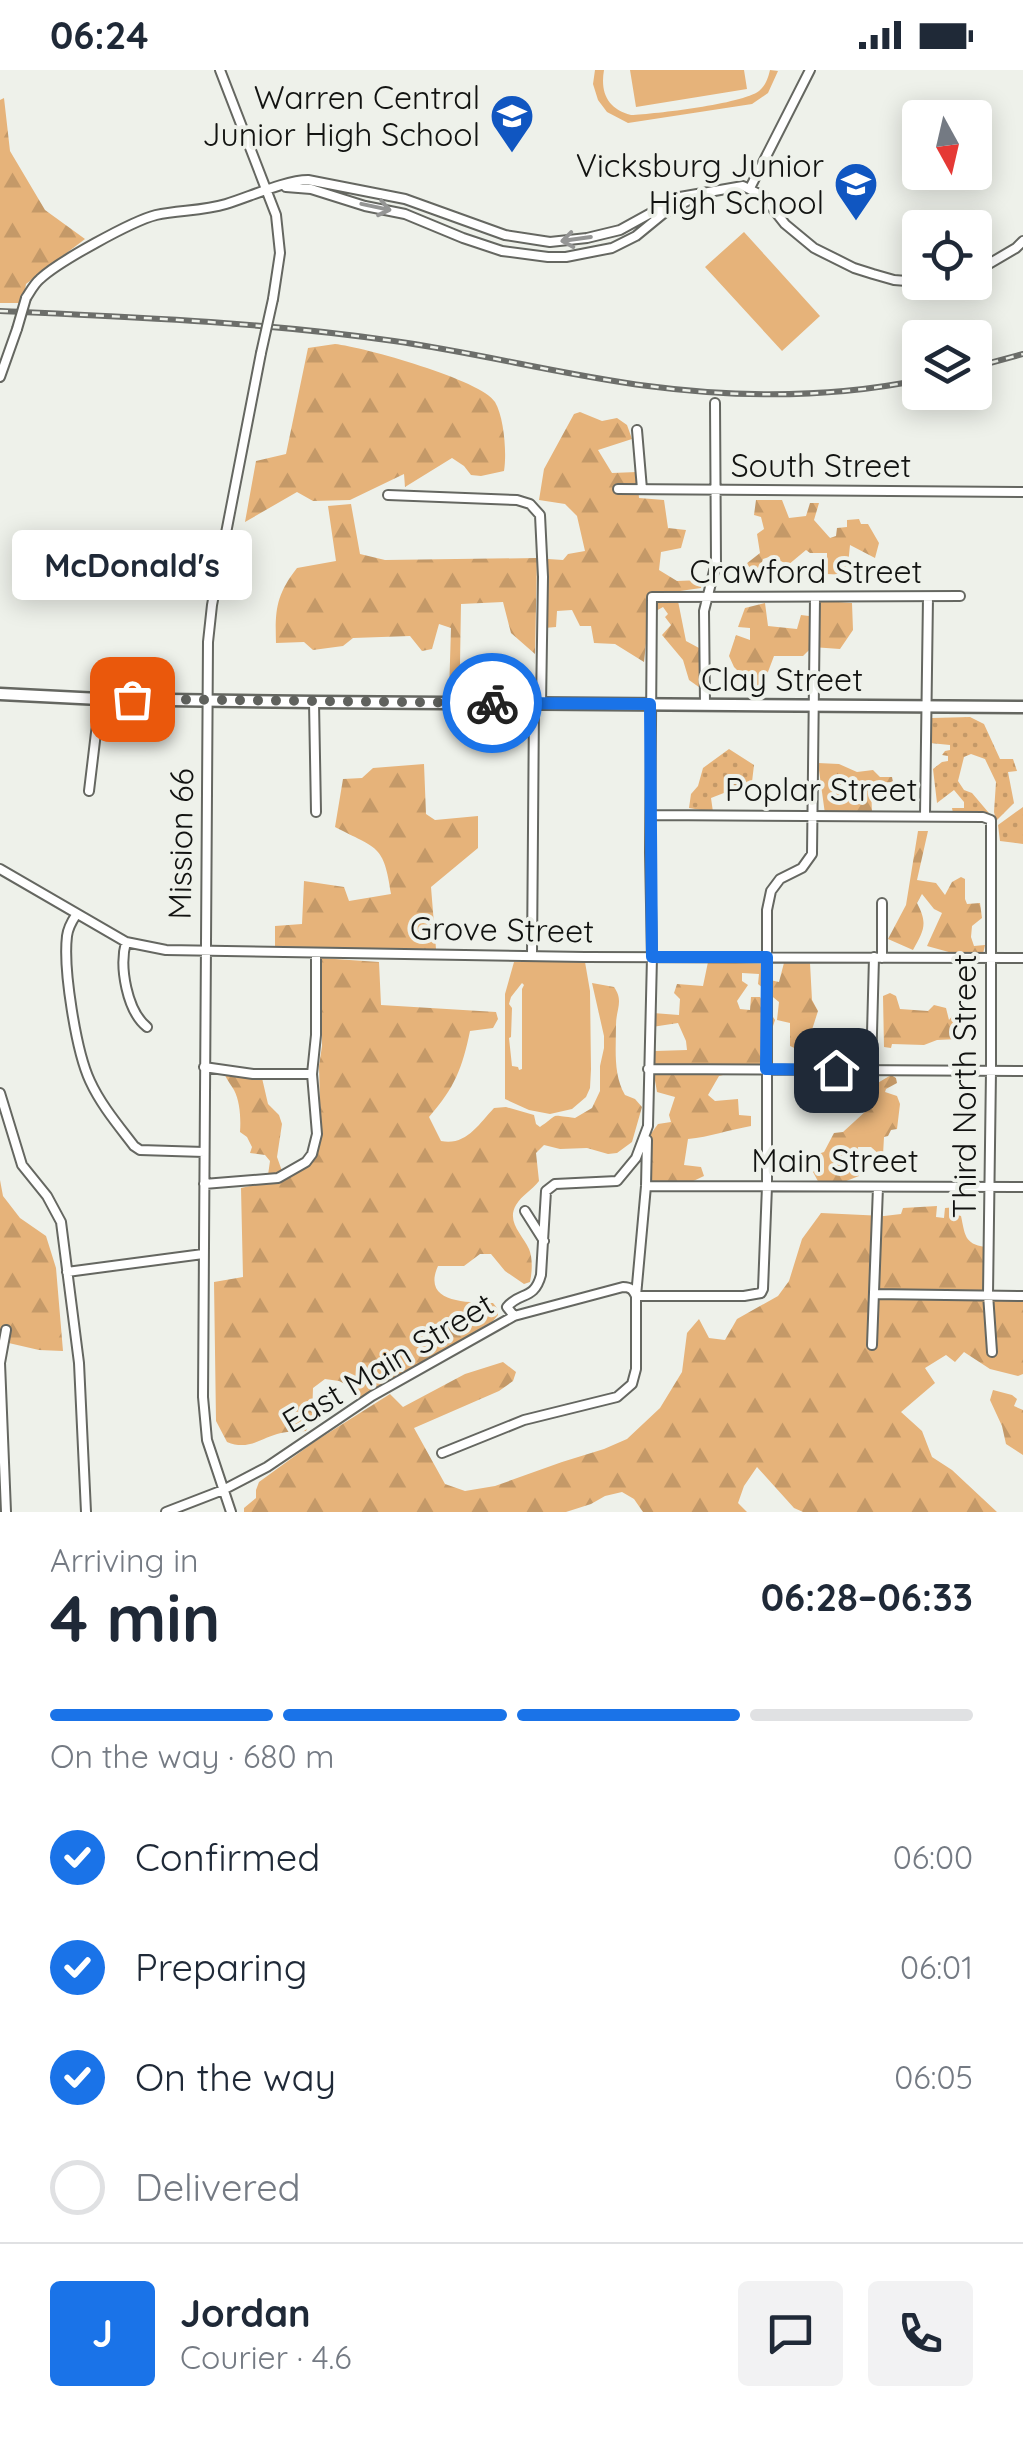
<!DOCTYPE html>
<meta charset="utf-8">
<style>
body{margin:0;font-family:Quicksand,sans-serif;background:#f2f2f3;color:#1f2937;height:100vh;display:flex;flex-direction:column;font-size:38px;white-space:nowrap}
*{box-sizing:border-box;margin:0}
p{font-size:32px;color:#747a83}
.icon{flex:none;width:55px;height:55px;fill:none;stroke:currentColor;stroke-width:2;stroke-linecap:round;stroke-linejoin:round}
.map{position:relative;height:1442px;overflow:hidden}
.panel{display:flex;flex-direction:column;background:#fff;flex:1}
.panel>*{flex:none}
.needle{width:65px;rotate:172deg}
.controls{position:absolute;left:902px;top:30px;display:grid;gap:20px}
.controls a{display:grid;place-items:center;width:90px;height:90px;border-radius:10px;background:#fff;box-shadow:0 5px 25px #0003;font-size:50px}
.pin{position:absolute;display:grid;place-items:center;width:85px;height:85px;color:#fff;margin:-42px;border-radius:20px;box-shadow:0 5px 15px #0006}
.courier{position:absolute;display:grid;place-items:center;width:100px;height:100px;margin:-50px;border:8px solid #1a73e8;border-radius:50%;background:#fff;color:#222;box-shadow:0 2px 12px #0007}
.bubble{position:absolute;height:70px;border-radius:10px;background:#fff;box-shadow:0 5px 25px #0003;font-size:32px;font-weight:800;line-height:70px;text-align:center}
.head em{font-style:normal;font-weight:800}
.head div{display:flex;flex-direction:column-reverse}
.head{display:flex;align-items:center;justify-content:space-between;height:170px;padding:0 50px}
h1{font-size:65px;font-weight:800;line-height:75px}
.bar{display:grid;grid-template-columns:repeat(4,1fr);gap:15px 10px;align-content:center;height:120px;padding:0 50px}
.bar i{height:12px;border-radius:8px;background:#e0e1e3}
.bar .current{background:#1a73e8}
.bar p{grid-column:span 4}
.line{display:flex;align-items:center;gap:25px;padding:0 50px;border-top:2px solid #e0e1e3}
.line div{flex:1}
.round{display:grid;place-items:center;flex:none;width:105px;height:105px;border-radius:10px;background:#f2f2f3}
ol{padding:0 50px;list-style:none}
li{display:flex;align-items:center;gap:30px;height:110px}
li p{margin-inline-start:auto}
li .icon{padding:10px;border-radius:50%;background:#1a73e8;color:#fff;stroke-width:4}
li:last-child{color:#747a83}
li i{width:55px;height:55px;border:5px solid #e0e1e3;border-radius:50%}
.status{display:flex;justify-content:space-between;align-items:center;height:70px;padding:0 50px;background:#fff;direction:ltr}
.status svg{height:28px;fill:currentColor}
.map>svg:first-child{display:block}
.green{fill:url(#green-dots)}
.forest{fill:url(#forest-firs)}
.pitch{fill:#e6b37a;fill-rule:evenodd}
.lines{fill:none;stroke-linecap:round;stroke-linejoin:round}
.minor-casing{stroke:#656761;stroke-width:12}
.major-casing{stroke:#656761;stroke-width:15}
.minor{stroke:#fff;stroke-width:8}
.major{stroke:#fff;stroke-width:10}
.rail-casing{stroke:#6c6e6a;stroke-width:6}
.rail{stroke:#eef1ea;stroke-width:2.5;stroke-dasharray:8;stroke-linecap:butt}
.minor-bridge-casing{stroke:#656761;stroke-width:12;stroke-linecap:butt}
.minor-bridge{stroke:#fff;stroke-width:8}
.oneway{stroke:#949594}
.done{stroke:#5f615d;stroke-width:10;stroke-dasharray:0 18}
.route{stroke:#1a73e8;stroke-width:12}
.labels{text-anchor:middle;stroke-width:8;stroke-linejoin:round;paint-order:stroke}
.poi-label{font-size:32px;fill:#121311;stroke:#eef1ea;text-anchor:end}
.street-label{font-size:32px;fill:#121311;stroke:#eef1ea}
</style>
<div class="status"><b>06:24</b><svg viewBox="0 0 49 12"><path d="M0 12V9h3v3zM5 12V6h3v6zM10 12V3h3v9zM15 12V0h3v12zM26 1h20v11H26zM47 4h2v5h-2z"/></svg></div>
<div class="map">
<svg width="1023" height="1442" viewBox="0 0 1023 1442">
<defs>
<pattern id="green-dots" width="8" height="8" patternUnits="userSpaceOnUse" patternTransform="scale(2.5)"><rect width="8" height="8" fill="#e6b37a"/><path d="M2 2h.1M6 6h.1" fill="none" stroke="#c49968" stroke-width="1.8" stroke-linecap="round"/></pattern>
<pattern id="forest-firs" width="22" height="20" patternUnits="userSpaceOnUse" patternTransform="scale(2.5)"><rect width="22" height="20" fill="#e6b37a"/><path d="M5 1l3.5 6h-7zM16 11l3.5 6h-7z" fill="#c49968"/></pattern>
</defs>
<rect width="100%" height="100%" fill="#eef1ea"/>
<path class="green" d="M 970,647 L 984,654 L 1000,689 L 1013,689 L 1017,701 L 1008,702 L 1014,733 L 996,751 L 994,742 L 996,712 L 985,689 L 971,684 L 964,687 L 958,711 L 964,720 L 972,723 L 994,749 L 953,743 L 952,738 L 964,738 L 964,732 L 954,720 L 937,733 L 933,699 L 942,692 L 948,691 L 948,686 L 942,685 L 945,681 L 950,680 L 950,675 L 930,673 L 932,648 Z
M 729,679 L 754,695 L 752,712 L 711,728 L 713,742 L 689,738 L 691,724 L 698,716 L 703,698 Z
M 1023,737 L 1023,774 L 1000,771 L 998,755 Z"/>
<path class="forest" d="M 4,28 L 10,81 L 45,140 L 85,169 L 26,214 L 23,233 L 0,233 L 0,30 Z
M 335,274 C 363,277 482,310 495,332 C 504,347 507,383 504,401 L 481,406 L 471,405 L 464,396 L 452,388 L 405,417 L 404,404 L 350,430 L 313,431 L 297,422 L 245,452 L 256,391 L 286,384 L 308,278 Z
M 580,342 L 602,351 L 617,348 L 627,355 L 632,369 L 598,380 L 612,403 L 637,402 L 639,428 L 664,430 L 668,458 L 686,460 L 681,478 L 661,482 L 659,500 L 677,511 L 702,510 L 701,518 L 680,521 L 678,531 L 686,571 L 699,578 L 703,620 L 689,610 L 683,590 L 662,565 L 671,555 L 665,547 L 668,544 L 663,537 L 649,545 L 644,592 L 615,574 L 594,573 L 591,556 L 580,556 L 572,540 L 557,541 L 556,557 L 544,558 L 548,489 L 563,490 L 568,484 L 585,481 L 577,446 L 565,434 L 539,430 L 544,399 L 574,344 Z
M 756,430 L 782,430 L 789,448 L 806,446 L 810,433 L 819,433 L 814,450 L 830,468 L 836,466 L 837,458 L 847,457 L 847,450 L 859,449 L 861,454 L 868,454 L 879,473 L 875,488 L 850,475 L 847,505 L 827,504 L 827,483 L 810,483 L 806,480 L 788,495 L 772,486 L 763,489 L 758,504 L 746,494 L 760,483 L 757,464 L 764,459 L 761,447 L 754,445 Z
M 351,434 L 360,484 L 385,490 L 537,488 L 535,584 L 511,563 L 503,532 L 461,534 L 460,594 L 468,624 L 449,624 L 451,558 L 439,554 L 432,579 L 422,581 L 410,566 L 353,568 L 343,576 L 313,580 L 304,572 L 276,573 C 275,540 276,525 297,498 L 336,491 L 328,436 Z
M 812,530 L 852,533 L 853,560 L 840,579 L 812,577 L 803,586 L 774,586 L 760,623 L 734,597 L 729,586 L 736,565 L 750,570 L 750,558 L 738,557 L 745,538 L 765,533 L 768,556 L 797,559 L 801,545 L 809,546 Z
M 818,693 L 839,694 L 857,702 L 873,700 L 880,707 L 892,707 L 893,712 L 871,713 L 872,744 L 825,744 Z
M 424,694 L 426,744 L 435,750 L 478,746 L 478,778 L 431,817 L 436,879 L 275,880 L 275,856 L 302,854 L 304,811 L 344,817 L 349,831 L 391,824 C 384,774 377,779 335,757 L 343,709 L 362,708 L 373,698 Z
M 918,761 L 928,761 L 917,810 L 936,813 L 945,825 L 952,812 L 961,807 L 965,809 L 965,829 L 967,834 L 980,833 L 982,848 L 972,856 L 971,867 L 974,876 L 985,875 L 983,884 L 956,884 L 927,876 L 942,843 L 934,839 L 922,824 L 917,833 C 928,854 924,860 913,880 L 888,869 L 906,835 Z
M 320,888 L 379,892 L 381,935 L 496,942 L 498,949 L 493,958 L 470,961 C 462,999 455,1017 429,1047 L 441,1071 C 466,1076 478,1055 494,1038 L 506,1037 L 534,1045 L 536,1054 L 540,1057 C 561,1043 548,1045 575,1048 L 592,1038 L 600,1021 L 600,996 L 604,978 L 604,966 L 592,913 L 614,917 C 624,931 616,939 616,955 C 616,979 613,1004 625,1025 L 635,1029 L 642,1037 L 632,1072 L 617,1083 L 608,1084 L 587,1078 L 560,1079 L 544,1075 L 536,1083 L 539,1111 C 532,1120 522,1125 516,1135 C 506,1152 523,1165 529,1179 C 533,1188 532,1203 530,1212 L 524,1214 L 505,1201 L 491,1184 L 480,1184 L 464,1196 L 438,1196 C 421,1234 469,1232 493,1233 L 497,1238 L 498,1245 L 493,1251 L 359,1329 L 352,1324 L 349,1316 L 339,1311 L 325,1309 L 313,1318 L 312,1348 L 306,1361 C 298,1362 289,1361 281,1363 C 260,1368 249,1381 227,1372 L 216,1351 L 214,1212 L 243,1207 L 241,1118 L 282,1109 L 301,1101 L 315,1089 L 321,1071 L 319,996 L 322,976 Z
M 785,889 L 797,889 L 810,893 L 812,930 L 818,941 L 810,966 L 826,968 L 832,980 L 803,982 L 790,976 L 790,953 L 777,950 L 779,932 L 768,923 L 770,910 L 779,912 Z
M 708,892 L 763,894 L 769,902 L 763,918 L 758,914 L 759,904 L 742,903 L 742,911 L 748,915 L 737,931 L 740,939 L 750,940 L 751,927 L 760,927 L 775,950 L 760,996 L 719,1006 L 708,1025 L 715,1031 L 738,1029 L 739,1045 L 751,1046 L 751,1056 C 728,1060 710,1067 688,1069 L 684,1095 L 701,1097 L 704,1106 L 687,1114 L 649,1114 L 650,1065 L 658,1054 L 671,1052 L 669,1045 L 675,1027 L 657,1022 L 654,1005 L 655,981 L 687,980 L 686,971 L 678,953 L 652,957 L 653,943 L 679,945 L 680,929 L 674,923 L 677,914 L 703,916 Z
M 890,923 L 896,926 L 900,939 L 928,941 L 934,935 L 946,938 L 949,950 L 953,945 L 963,948 L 962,958 L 958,961 L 958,969 L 937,970 L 924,975 L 892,974 L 891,978 L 884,977 L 883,926 Z
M 231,1003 L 262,1008 L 268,1034 L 279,1045 L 282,1054 L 277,1087 L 282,1101 L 268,1105 L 270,1091 L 265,1085 L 250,1083 L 252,1077 L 247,1067 L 240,1062 C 241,1049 240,1031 234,1020 C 231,1015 227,1010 225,1005 Z
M 891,1005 L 896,1008 L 897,1013 L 886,1019 L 885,1022 L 897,1026 L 900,1034 L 897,1059 L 891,1060 L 888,1066 L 884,1067 L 883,1085 L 881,1086 L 871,1077 L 858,1077 L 859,1106 L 836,1115 L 820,1115 L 813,1102 L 819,1097 L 818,1084 L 824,1082 L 834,1063 L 843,1062 L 867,1040 L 876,1014 Z
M 0,1110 L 3,1126 L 20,1148 L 46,1166 L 56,1198 L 63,1281 L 39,1280 L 0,1271 Z
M 937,1136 L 936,1147 L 944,1148 L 945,1138 L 957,1137 L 957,1145 L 961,1146 C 965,1164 964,1174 985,1177 L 985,1219 L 980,1225 L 1023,1232 L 1023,1304 L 1018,1306 L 990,1299 L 964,1282 L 955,1292 L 946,1285 L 925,1298 L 935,1313 L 901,1342 L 922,1361 L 932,1387 L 952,1400 L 997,1442 L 803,1442 L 794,1438 L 757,1397 L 744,1416 L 738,1433 L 747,1442 L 643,1442 L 634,1429 L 622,1422 L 605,1426 L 591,1434 L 566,1442 L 244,1442 L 244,1438 L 256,1428 L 256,1420 L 259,1412 L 314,1372 L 390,1324 L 403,1337 L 465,1304 L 503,1292 L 516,1302 L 513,1311 L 499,1321 L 414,1358 L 445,1414 L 465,1421 L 495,1416 L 562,1392 L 604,1379 L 627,1369 L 660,1338 L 682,1302 L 687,1263 L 699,1249 L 709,1268 L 725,1270 L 737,1249 L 778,1226 L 789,1211 L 802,1169 L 821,1143 L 884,1146 L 901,1144 L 903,1138 Z
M 993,1320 L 1012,1325 L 1017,1329 L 1014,1336 L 1023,1340 L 1023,1385 L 1006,1374 L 1002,1356 L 990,1330 Z"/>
<path class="pitch" d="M 595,0 L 604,0 C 600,23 608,39 631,45 C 655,44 742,34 759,21 C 766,15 768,8 770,0 L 778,1 L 768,23 L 752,34 L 628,53 L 607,42 L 598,30 L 593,14 Z
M 630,0 L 744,0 L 747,19 L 636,37 Z
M 744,162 L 820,246 L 782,281 L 705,197 Z
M 514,892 L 585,892 L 590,921 L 591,999 L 590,1018 L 586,1027 L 572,1039 L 550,1044 L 529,1040 L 505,1029 L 505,924 ZM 522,913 L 524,915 L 522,919 L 522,999 L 519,1000 L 518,997 L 512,996 L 509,968 L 511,967 L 512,938 L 509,934 L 511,927 Z"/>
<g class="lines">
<defs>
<path id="minor" d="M 220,0 L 276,145 L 280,183 L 273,229
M 286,117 L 311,119 L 365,136 L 405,144 L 463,168 L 502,181 L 548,187 L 566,187 L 612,178 L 636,166 L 664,143 L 691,129
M 750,118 L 810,0
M 975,202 L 1016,178 L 1023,171
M 26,228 C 30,222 34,214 40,209 C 58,192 132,151 156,145 C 179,140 203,141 226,134 C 249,127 286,110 308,110 L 405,129 L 505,165 L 550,172 L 587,168 L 620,160 L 680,127 L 743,116 L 763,126 L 785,154 L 814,178 L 854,198 L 873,204 L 894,210 L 920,212
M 0,307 L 17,259
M 637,360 L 642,419
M 618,419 L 1023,422
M 388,425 L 517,430 L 530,434 L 540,445 L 543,507 L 541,634
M 314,632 L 316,742
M 705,634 L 704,541 L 716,493 L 715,333
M 89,721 L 100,629
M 651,745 L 983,747 L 991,750 L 991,1001 L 988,1224 L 992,1282
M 925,745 L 928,527
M 0,799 L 126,872 L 166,880 L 585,887 L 1023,888
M 76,845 C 72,851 68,858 67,866 C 63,899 76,981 90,1011 C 101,1035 118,1055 134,1076 L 140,1080 L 204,1082
M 126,872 C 119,897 127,941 147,957
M 532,885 L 534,633
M 882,888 L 882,833
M 204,997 L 253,1004 L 312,1004
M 648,999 L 1023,1001
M 871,1001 L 874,887
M 0,1023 L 22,1095 L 47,1126 L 61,1152 L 79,1293 L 86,1442
M 204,1114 L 278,1108 L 306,1092 L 312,1084 L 317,1064 L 312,1004 L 316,965 L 316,883
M 646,1116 L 1023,1117
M 525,1141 L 544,1171
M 67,1202 L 203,1184
M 874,1224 L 1023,1226
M 514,1246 L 507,1237 C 520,1221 534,1231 541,1205 L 546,1121 L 555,1114 L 617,1111 L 636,1088 L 648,1056 L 652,887 L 650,783 L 652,527 L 960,526
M 6,1260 L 0,1293 L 6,1442
M 872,1275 L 878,1117
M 442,1383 L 524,1350 L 617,1327 L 632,1314 L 636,1299 L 636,1226 L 646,1116 L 647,1070
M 166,1442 L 223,1420 L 267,1397 L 372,1326 L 514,1246 L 623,1217 C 631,1217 633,1220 636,1226 L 744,1226 L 761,1223 L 763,1219 L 767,1116 L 767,840 L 771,821 L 780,809 L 802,798 L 812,784 L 815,528
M 231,1442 L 207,1370 L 203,1327 L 208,572 L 212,535 L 261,283"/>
<path id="major" d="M 0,624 L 100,629 L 314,632 L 1023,637"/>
</defs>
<use href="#minor" class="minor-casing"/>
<use href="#major" class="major-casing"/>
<use href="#minor" class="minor"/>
<use href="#major" class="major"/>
<defs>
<path id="rail" d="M 0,241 C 131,247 263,252 394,271 C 479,283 563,305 648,316 C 739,328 830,328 920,310
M 975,297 L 1023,284"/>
</defs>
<use href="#rail" class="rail-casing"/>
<use href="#rail" class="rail"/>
<defs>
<path id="minor-bridge" d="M 17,259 L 26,228
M 261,283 L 273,229"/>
</defs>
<use href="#minor-bridge" class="minor-bridge-casing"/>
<use href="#minor-bridge" class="minor-bridge"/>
</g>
<defs><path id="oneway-shaft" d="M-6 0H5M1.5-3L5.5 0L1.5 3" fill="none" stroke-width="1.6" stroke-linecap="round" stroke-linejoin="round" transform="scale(2.5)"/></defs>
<g class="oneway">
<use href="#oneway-shaft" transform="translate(376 137) rotate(12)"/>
<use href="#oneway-shaft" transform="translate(576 169) rotate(172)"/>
</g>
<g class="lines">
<path class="done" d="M 132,629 L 492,633"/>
<path class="route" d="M 492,633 L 650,634 L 652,887 L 767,887 L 766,999 L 836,1000"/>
</g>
<defs>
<symbol id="school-pin" viewBox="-11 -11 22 30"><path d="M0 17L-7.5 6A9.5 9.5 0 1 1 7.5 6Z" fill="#1056c1" stroke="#eef1ea"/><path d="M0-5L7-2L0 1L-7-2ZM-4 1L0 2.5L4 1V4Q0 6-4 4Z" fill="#fff"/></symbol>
</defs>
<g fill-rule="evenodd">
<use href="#school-pin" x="487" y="21" width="50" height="68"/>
<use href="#school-pin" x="831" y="89" width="50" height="68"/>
</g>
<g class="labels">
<g class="poi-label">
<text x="480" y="39">Warren Central<tspan x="480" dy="37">Junior High School</tspan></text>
<text x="824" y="107">Vicksburg Junior<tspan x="824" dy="37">High School</tspan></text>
</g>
<g class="street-label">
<text x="821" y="407">South Street</text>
<text x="806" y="513">Crawford Street</text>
<text x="782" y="621">Clay Street</text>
<text x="821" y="731">Poplar Street</text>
<text transform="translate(181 774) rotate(-89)" y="11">Mission 66</text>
<text transform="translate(502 860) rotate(1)" y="11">Grove Street</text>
<text transform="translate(965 1016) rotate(-90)" y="11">Third North Street</text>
<text x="835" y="1102">Main Street</text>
<text transform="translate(388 1293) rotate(-31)" y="11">East Main Street</text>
</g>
</g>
</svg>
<div class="controls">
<a><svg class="needle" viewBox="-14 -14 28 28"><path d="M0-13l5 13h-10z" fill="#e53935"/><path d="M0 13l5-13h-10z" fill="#747a83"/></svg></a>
<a><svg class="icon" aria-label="locate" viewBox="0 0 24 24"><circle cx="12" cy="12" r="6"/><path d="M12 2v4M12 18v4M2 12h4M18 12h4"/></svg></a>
<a><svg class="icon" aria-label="layers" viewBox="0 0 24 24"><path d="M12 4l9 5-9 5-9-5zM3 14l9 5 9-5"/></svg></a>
</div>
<div class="pin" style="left:132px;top:629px;background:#ea580c"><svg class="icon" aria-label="bag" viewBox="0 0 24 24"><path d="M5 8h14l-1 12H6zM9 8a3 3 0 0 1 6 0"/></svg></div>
<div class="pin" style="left:836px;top:1000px;background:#1f2937"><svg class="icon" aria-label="home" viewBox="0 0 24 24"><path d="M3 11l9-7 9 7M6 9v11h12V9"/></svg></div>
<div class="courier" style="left:492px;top:633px"><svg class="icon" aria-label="bike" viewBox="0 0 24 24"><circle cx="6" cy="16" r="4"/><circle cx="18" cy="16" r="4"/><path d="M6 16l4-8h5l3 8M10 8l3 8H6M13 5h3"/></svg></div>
<div class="bubble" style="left:12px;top:460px;width:240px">McDonald's</div>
</div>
<section class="panel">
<div class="head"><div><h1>4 min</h1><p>Arriving in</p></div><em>06:28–06:33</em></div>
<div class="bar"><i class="current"></i><i class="current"></i><i class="current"></i><i></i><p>On the way · 680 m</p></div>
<ol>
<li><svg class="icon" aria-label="check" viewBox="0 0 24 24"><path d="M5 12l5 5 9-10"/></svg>Confirmed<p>06:00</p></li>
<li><svg class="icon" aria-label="check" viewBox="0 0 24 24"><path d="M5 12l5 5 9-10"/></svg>Preparing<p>06:01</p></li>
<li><svg class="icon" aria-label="check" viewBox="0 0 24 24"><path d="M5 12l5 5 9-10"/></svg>On the way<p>06:05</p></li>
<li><i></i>Delivered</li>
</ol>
<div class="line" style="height:180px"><b class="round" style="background:#1a73e8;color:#fff">J</b><div><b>Jordan</b><p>Courier · 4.6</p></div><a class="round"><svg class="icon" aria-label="chat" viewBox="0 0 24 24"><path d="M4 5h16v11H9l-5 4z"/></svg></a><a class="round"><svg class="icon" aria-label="phone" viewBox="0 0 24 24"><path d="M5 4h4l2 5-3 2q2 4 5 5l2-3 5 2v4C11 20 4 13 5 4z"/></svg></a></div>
</section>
